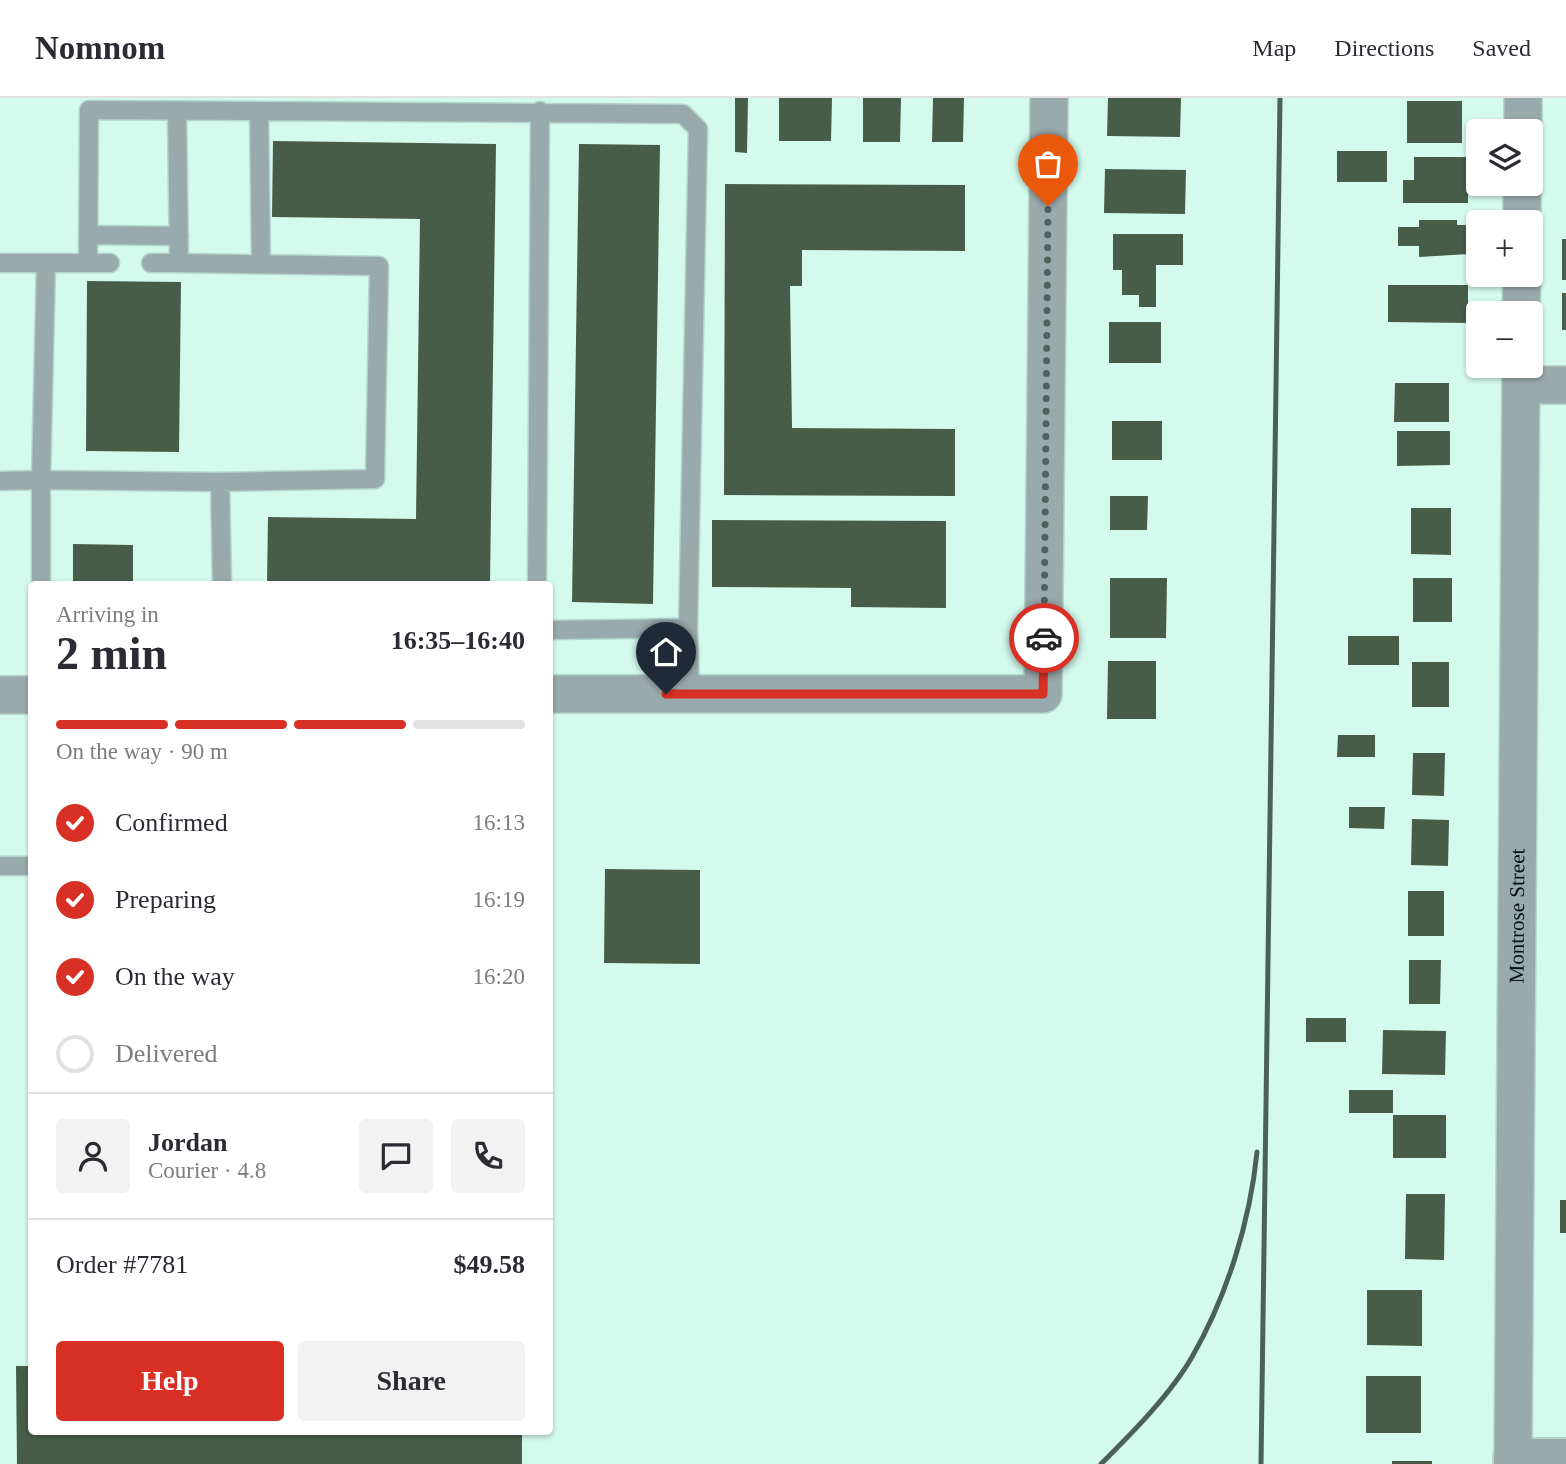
<!DOCTYPE html>
<meta charset="utf-8">
<style>
body{margin:0;font-family:Georgia,serif;background:#f2f2f3;color:#2b2b33;height:100vh;display:flex;flex-direction:column;font-size:26px;white-space:nowrap}
*{box-sizing:border-box;margin:0}
p{font-size:23px;color:#7c7c81}
.icon{flex:none;width:38px;height:38px;fill:none;stroke:currentColor;stroke-width:2;stroke-linecap:round;stroke-linejoin:round}
.map{position:relative;flex:1;overflow:hidden}
.sheet{position:absolute;left:28px;top:483px;width:525px;height:854px;display:flex;flex-direction:column;background:#fff;border-radius:7px;box-shadow:0 2px 5px #0004}
.sheet>*{flex:none}
.buttons{position:absolute;left:1466px;top:21px;display:grid;gap:14px}
.buttons a{display:grid;place-items:center;width:77px;height:77px;border-radius:7px;background:#fff;box-shadow:0 2px 5px #0004;font-size:35px}
.pin{position:absolute;display:grid;place-items:center;width:60px;height:60px;color:#fff;margin:-72px -30px;border-radius:50% 50% 50% 0;rotate:-45deg;box-shadow:0 0 7px #0007}
.pin .icon{rotate:45deg}
.courier{position:absolute;display:grid;place-items:center;width:70px;height:70px;margin:-35px;border:5px solid #d93025;border-radius:50%;background:#fff;color:#222;box-shadow:0 2px 9px #0007}
.summary em{font-style:normal;font-weight:700}
.summary div{display:flex;flex-direction:column-reverse}
.summary{display:flex;align-items:center;justify-content:space-between;height:119px;padding:0 28px}
h1{font-size:46px;font-weight:700;line-height:52px}
.bar{display:grid;grid-template-columns:repeat(4,1fr);gap:10px 7px;align-content:center;height:84px;padding:0 28px}
.bar i{height:9px;border-radius:5px;background:#e1e1e2}
.bar .on{background:#d93025}
.bar p{grid-column:span 4}
.line{display:flex;align-items:center;gap:18px;padding:0 28px;border-top:2px solid #e1e1e2}
.line div{flex:1}
.round{display:grid;place-items:center;flex:none;width:74px;height:74px;border-radius:7px;background:#f2f2f3}
ol{padding:0 28px;list-style:none}
li{display:flex;align-items:center;gap:21px;height:77px}
li p{margin-inline-start:auto}
li .icon{padding:7px;border-radius:50%;background:#d93025;color:#fff;stroke-width:4}
li:last-child{color:#7c7c81}
li i{width:38px;height:38px;border:4px solid #e1e1e2;border-radius:50%}
.primary-button{display:flex;gap:14px;margin-top:auto;padding:14px 28px}
.primary-button a{flex:1;height:80px;border-radius:7px;background:#d93025;color:#fff;font-size:28px;font-weight:700;line-height:80px;text-align:center}
.primary-button a+a{background:#f2f2f3;color:#2b2b33}
header{display:flex;align-items:center;gap:42px;box-sizing:border-box;height:98px;padding:0 35px;background:#fff;border-bottom:2px solid #e1e1e2}
header strong{font-size:33px}
nav{display:flex;gap:38px;margin-inline-start:auto;font-size:24px}
.map>svg:first-child{display:block}
.building{fill:#485d48}
.lines{fill:none;stroke-linecap:round;stroke-linejoin:round}
.service-casing{stroke:#b3d5ca;stroke-width:21}
.minor-casing{stroke:#b3d5ca;stroke-width:40}
.tertiary-casing{stroke:#b3d5ca;stroke-width:42}
.service{stroke:#99aaac;stroke-width:18}
.minor{stroke:#99aaac;stroke-width:37}
.tertiary{stroke:#99aaac;stroke-width:38}
.rail{stroke:#4a6059;stroke-width:5}
.done{stroke:#4d635c;stroke-width:7;stroke-dasharray:0 12.6}
.route{stroke:#d93025;stroke-width:9}
.labels{text-anchor:middle;stroke-width:7;stroke-linejoin:round;paint-order:stroke}
.street-label{font-size:21px;fill:#05120e;stroke:#fefefe}
</style>
<header>
<strong>Nomnom</strong>
<nav><a>Map</a><a>Directions</a><a>Saved</a></nav>
</header>
<div class="map">
<svg width="1566" height="1366" viewBox="0 0 1566 1366">
<rect width="100%" height="100%" fill="#d4faee"/>
<path class="building" d="M 735,0 L 748,0 L 747,55 L 735,54 Z
M 779,0 L 832,0 L 831,43 L 779,43 Z
M 863,0 L 901,0 L 900,44 L 863,44 Z
M 933,0 L 964,0 L 963,44 L 932,44 Z
M 1108,0 L 1181,0 L 1180,39 L 1107,38 Z
M 1407,3 L 1462,3 L 1462,45 L 1407,45 Z
M 273,43 L 496,46 L 490,486 L 267,486 L 268,419 L 416,421 L 420,121 L 272,119 Z
M 579,46 L 660,47 L 653,506 L 572,504 Z
M 1337,53 L 1387,53 L 1387,84 L 1337,84 Z
M 1414,59 L 1468,59 L 1468,105 L 1403,105 L 1403,82 L 1414,82 Z
M 1105,71 L 1186,72 L 1185,116 L 1104,115 Z
M 725,86 L 965,87 L 965,153 L 802,152 L 802,188 L 790,188 L 792,330 L 955,331 L 955,398 L 724,397 Z
M 1419,122 L 1457,122 L 1457,127 L 1469,127 L 1469,156 L 1419,159 L 1419,148 L 1398,148 L 1398,129 L 1419,129 Z
M 1113,136 L 1183,136 L 1183,167 L 1156,167 L 1156,209 L 1139,209 L 1139,197 L 1122,197 L 1122,172 L 1113,172 Z
M 1562,141 L 1566,141 L 1566,182 L 1562,182 Z
M 87,183 L 181,184 L 179,354 L 86,353 Z
M 1388,187 L 1468,187 L 1468,225 L 1388,224 Z
M 1562,195 L 1566,195 L 1566,232 L 1562,232 Z
M 1109,224 L 1161,224 L 1161,265 L 1109,265 Z
M 1395,285 L 1449,285 L 1449,324 L 1394,324 Z
M 1112,323 L 1162,323 L 1162,362 L 1112,362 Z
M 1397,333 L 1450,333 L 1450,367 L 1397,368 Z
M 1110,398 L 1148,398 L 1147,432 L 1110,432 Z
M 1411,410 L 1451,410 L 1451,457 L 1411,456 Z
M 712,422 L 946,423 L 946,510 L 851,509 L 851,490 L 712,489 Z
M 73,446 L 133,447 L 133,486 L 73,486 Z
M 1110,480 L 1167,480 L 1166,540 L 1110,540 Z
M 1413,480 L 1452,480 L 1452,524 L 1413,524 Z
M 1348,538 L 1399,538 L 1399,567 L 1348,567 Z
M 1108,563 L 1156,563 L 1156,621 L 1107,621 Z
M 1412,564 L 1449,564 L 1449,609 L 1412,609 Z
M 1338,637 L 1375,637 L 1375,659 L 1337,659 Z
M 1413,655 L 1445,655 L 1444,698 L 1412,697 Z
M 1349,709 L 1385,709 L 1384,731 L 1349,730 Z
M 1412,721 L 1449,722 L 1448,768 L 1411,767 Z
M 605,771 L 700,772 L 700,866 L 604,865 Z
M 1408,793 L 1444,793 L 1444,838 L 1408,838 Z
M 1409,862 L 1441,862 L 1440,906 L 1409,906 Z
M 1306,920 L 1346,920 L 1346,944 L 1306,944 Z
M 1383,932 L 1446,933 L 1445,977 L 1382,976 Z
M 1349,992 L 1393,992 L 1393,1015 L 1349,1015 Z
M 1393,1017 L 1446,1017 L 1446,1060 L 1393,1060 Z
M 1406,1096 L 1445,1096 L 1444,1162 L 1405,1161 Z
M 1560,1102 L 1566,1102 L 1566,1135 L 1560,1135 Z
M 1367,1192 L 1422,1192 L 1422,1248 L 1367,1247 Z
M 16,1268 L 32,1268 L 32,1334 L 522,1334 L 522,1366 L 17,1366 Z
M 1366,1278 L 1421,1278 L 1421,1335 L 1366,1335 Z
M 1392,1363 L 1432,1363 L 1432,1366 L 1392,1366 Z"/>
<g class="lines">
<defs>
<path id="service" d="M 177,14 L 179,165 L 379,168 L 375,381 L 220,384
M 259,14 L 261,166
M 88,137 L 179,138
M 0,165 L 88,165 L 89,12 L 683,16 L 698,31 L 688,530 L 550,532
M 88,165 L 110,165
M 151,165 L 179,165
M 0,383 L 41,382 L 46,165
M 41,486 L 41,382 L 220,384 L 222,486
M 537,486 L 540,13
M 688,530 L 690,596
M 0,768 L 32,768"/>
<g id="minor">
<path d="M 1523,33 L 1523,0"/>
<path d="M 1522,124 L 1522,86"/>
<path d="M 1521,215 L 1522,177"/>
<path d="M 1521,287 L 1566,287"/>
<path d="M 550,596 L 1043,596 L 1049,0"/>
<path d="M 0,597 L 32,597"/>
<path id="s1" d="M 1513,1360 L 1521,268"/>
</g>
<path id="tertiary" d="M 1513,1366 L 1513,1360 L 1566,1360"/>
</defs>
<use href="#service" class="service-casing"/>
<use href="#minor" class="minor-casing"/>
<use href="#tertiary" class="tertiary-casing"/>
<use href="#service" class="service"/>
<use href="#minor" class="minor"/>
<use href="#tertiary" class="tertiary"/>
<path class="rail" d="M 1101,1366 C 1132,1335 1170,1297 1192,1259 C 1227,1198 1250,1124 1257,1054
M 1261,1366 L 1280,0"/>
</g>
<g class="lines">
<path class="done" d="M 1044,540 L 1048,108"/>
<path class="route" d="M 666,596 L 1043,596 L 1044,540"/>
</g>
<g class="labels">
<g class="street-label">
<text dy="7" stroke="none"><textPath href="#s1" startOffset="542">Montrose Street</textPath></text>
</g>
</g>
</svg>
<div class="buttons">
<a><svg class="icon" aria-label="layers" viewBox="0 0 24 24"><path d="M12 4l9 5-9 5-9-5zM3 14l9 5 9-5"/></svg></a>
<a>+</a>
<a>−</a>
</div>
<div class="pin" style="left:1048px;top:108px;background:#ea580c"><svg class="icon" aria-label="bag" viewBox="0 0 24 24"><path d="M5 8h14l-1 12H6zM9 8a3 3 0 0 1 6 0"/></svg></div>
<div class="pin" style="left:666px;top:596px;background:#1f2937"><svg class="icon" aria-label="home" viewBox="0 0 24 24"><path d="M3 11l9-7 9 7M6 9v11h12V9"/></svg></div>
<div class="courier" style="left:1044px;top:540px"><svg class="icon" aria-label="car" viewBox="0 0 24 24"><path d="M5 17H2v-5l4-1 3-4h7l3 4 3 1v5h-3M9 17h6M6 11h13"/><circle cx="7" cy="17" r="2"/><circle cx="17" cy="17" r="2"/></svg></div>
<section class="sheet">
<div class="summary"><div><h1>2 min</h1><p>Arriving in</p></div><em>16:35–16:40</em></div>
<div class="bar"><i class="on"></i><i class="on"></i><i class="on"></i><i></i><p>On the way · 90 m</p></div>
<ol>
<li><svg class="icon" aria-label="check" viewBox="0 0 24 24"><path d="M5 12l5 5 9-10"/></svg>Confirmed<p>16:13</p></li>
<li><svg class="icon" aria-label="check" viewBox="0 0 24 24"><path d="M5 12l5 5 9-10"/></svg>Preparing<p>16:19</p></li>
<li><svg class="icon" aria-label="check" viewBox="0 0 24 24"><path d="M5 12l5 5 9-10"/></svg>On the way<p>16:20</p></li>
<li><i></i>Delivered</li>
</ol>
<div class="line" style="height:126px"><a class="round"><svg class="icon" aria-label="person" viewBox="0 0 24 24"><circle cx="12" cy="8" r="4"/><path d="M4 21q1-7 8-7t8 7"/></svg></a><div><b>Jordan</b><p>Courier · 4.8</p></div><a class="round"><svg class="icon" aria-label="chat" viewBox="0 0 24 24"><path d="M4 5h16v11H9l-5 4z"/></svg></a><a class="round"><svg class="icon" aria-label="phone" viewBox="0 0 24 24"><path d="M5 4h4l2 5-3 2q2 4 5 5l2-3 5 2v4C11 20 4 13 5 4z"/></svg></a></div>
<div class="line" style="height:91px"><div>Order #7781</div><b>$49.58</b></div>
<div class="primary-button"><a>Help</a><a>Share</a></div>
</section>
</div>
